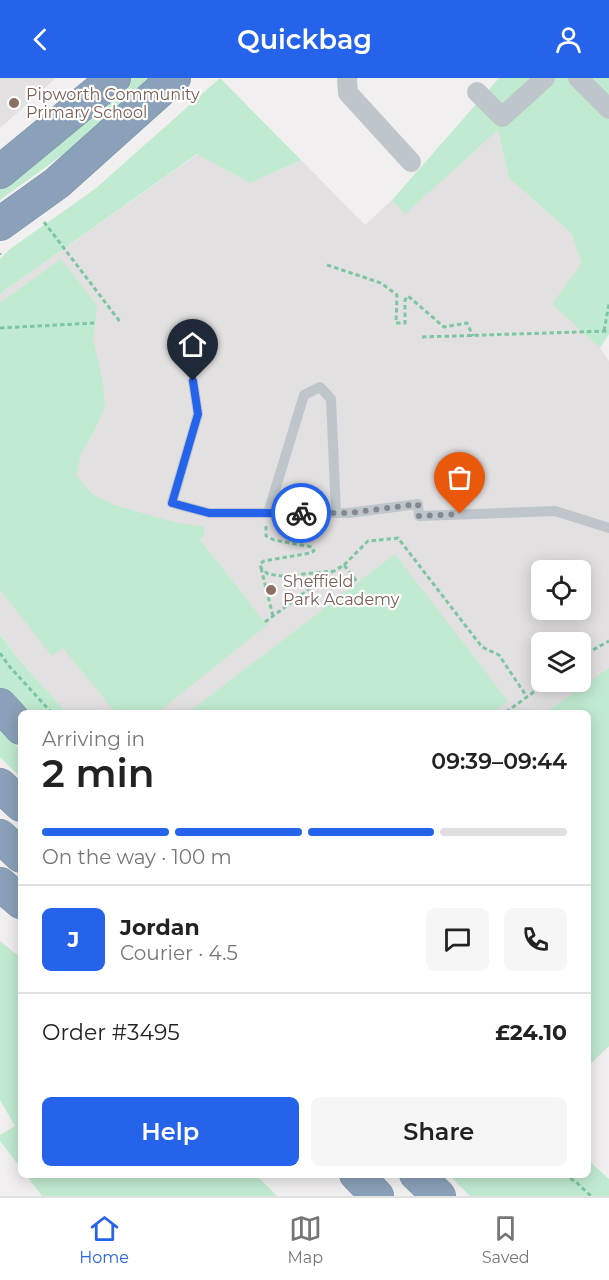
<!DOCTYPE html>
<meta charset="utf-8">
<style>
body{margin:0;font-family:Montserrat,sans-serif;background:#f6f6f6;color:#222;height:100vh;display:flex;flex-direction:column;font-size:22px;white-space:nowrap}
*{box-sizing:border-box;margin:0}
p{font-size:20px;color:#767676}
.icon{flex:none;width:33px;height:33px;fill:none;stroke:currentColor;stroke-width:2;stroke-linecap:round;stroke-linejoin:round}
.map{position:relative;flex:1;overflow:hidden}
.drawer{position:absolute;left:18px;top:632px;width:573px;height:468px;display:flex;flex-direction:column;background:#fff;border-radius:9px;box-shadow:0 3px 15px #0003}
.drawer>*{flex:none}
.fabs{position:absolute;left:531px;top:482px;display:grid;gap:12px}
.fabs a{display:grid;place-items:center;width:60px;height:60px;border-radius:9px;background:#fff;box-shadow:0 3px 15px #0003;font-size:30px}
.pin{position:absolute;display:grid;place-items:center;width:51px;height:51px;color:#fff;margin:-62px -26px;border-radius:50% 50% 50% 0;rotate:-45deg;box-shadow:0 0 6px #0007}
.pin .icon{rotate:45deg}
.courier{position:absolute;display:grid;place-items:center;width:60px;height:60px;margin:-30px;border:4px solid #2563eb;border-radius:50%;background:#fff;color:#222;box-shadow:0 2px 8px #0007}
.summary em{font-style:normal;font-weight:600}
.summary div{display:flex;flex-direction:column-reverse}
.summary{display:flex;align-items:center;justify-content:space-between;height:102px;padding:0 24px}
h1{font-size:39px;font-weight:600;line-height:45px}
.bar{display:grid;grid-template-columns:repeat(4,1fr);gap:9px 6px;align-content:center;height:72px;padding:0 24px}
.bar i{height:8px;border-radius:4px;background:#e0e0e0}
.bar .on{background:#2563eb}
.bar p{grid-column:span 4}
.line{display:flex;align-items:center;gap:15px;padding:0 24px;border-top:2px solid #e0e0e0}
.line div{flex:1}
.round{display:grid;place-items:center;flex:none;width:63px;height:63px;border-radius:9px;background:#f6f6f6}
.action{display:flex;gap:12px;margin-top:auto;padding:12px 24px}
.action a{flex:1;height:69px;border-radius:9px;background:#2563eb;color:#fff;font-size:24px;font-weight:600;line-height:69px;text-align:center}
.action a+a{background:#f6f6f6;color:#222}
header{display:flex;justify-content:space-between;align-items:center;height:78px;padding:0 24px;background:#2563eb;color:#fff;font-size:27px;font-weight:600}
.menu{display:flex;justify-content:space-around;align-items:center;height:84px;border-top:2px solid #e0e0e0;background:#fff;font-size:16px;color:#767676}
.menu a{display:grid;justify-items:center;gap:3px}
.menu .on{color:#2563eb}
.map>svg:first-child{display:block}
.education{fill:#e2e0e0;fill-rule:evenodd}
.green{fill:#c1ebd1}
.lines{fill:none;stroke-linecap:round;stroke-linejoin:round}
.highway-casing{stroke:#768ca5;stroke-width:34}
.path{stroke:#7cc6a1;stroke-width:3;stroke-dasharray:4.5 3;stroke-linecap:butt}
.lane{stroke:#bec6cc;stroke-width:10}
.street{stroke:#bec6cc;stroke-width:20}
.highway{stroke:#8ba1b9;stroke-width:33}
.done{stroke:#83898e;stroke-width:6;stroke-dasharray:0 10.8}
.route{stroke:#2563eb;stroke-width:8}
.education-dot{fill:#8d6e63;stroke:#fff;stroke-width:2}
.labels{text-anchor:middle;stroke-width:4.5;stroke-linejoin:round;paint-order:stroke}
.education-label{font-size:16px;fill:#785e54;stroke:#fff;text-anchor:start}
</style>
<header><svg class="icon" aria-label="back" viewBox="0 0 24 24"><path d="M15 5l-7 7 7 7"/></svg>Quickbag<svg class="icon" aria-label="person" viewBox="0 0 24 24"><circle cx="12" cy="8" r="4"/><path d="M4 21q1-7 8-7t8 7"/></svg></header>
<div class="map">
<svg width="609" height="1118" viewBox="0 0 609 1118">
<rect width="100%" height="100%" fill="#f1efef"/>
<path class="education" d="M 0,0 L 56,0 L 0,50 Z
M 498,52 L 509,100 L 571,155 L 582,185 L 600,270 L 609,283 L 609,968 L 588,988 L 588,634 L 66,634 L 19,582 L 0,555 L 0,216 L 198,76 L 250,105 L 301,82 L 365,147 L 392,122 L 405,135 ZM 542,492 L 580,492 L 580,531 L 542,531 ZM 542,564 L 580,564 L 580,603 L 542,603 Z"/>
<path class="green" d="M 131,0 L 161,0 L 86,60 L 0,122 L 0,111 L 68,57 L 80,43 Z
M 220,0 L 301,82 L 250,105 L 197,76 L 0,216 L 0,181 L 10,171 L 95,111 Z
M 499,0 L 609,0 L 609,256 L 600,270 L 552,226 L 582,185 L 571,155 L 509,100 L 498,52 L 405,136 L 392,122 Z
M 61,181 L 97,227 L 93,261 L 103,305 L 105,329 L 95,351 L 81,376 L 76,397 L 92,416 L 114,427 L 177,445 L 203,448 L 205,457 L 199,461 L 267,547 L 158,634 L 115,634 L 63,570 L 52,578 L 0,512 L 0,225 Z
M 395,476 L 508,623 L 493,634 L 189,634 Z
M 0,556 L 19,582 L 66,634 L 21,634 L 0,617 Z
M 609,590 L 609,968 L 588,988 L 588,634 L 546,634 Z
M 0,650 L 21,673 L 21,700 L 0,679 Z
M 0,863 L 21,880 L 21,1090 L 0,1063 L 0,1057 L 15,1048 L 0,1022 Z
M 588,1082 L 609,1101 L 609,1118 L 470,1118 L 449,1097 L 588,1096 Z
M 26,1097 L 256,1097 L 277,1118 L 42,1118 Z"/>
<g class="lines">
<defs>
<path id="highway" d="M 0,94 L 114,0
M 0,146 L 57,105 L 174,0
M 0,627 L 21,650
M 0,707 L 21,727
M 0,758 L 21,778
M 0,806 L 21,824
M 356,1096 L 377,1118
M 416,1096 L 439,1118"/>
</defs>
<use href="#highway" class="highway-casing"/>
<path class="path" d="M 44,144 L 121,245
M 0,175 L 0,177
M 327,187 L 381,205 L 397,217 L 396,245 L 405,245 L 405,222 L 408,218 L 444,249 L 467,245 L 473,258
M 0,250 L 95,245
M 604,253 L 609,226
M 422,259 L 609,253
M 266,448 L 266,458 L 274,462 L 312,469 L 314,473 L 310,475 L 264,483 L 260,486 L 261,490 L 268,496 L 282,498 L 334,493 L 344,487 L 358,505
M 344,487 L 368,463 L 398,460 L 482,569 L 499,577 L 527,619
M 261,490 L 273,538
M 265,544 L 332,494
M 0,575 L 9,588 L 51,634
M 580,579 L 609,563
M 506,634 L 549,603
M 564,1096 L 577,1105 L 591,1118"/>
<path class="lane" d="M 193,303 L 198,336 L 172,425 L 209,435 L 349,435 L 418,426 L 419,438 L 555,433 L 609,450
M 268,435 L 304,317 L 320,309 L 331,321 L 336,435"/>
<path class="street" d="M 347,0 L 348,15 L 411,84
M 578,0 L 609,31
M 477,14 L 502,39 L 545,0"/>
<use href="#highway" class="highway"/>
</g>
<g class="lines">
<path class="done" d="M 301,435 L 349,435 L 418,426 L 419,438 L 460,436"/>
<path class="route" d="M 193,303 L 198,336 L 172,425 L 209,435 L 301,435"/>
</g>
<g class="education-dot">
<circle cx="14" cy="25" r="6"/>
<circle cx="271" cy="512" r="6"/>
</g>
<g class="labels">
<g class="education-label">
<text x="26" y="22">Pipworth Community<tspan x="26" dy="18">Primary School</tspan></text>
<text x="283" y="509">Sheffield<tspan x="283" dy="18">Park Academy</tspan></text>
</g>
</g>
</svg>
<div class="fabs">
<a><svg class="icon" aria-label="locate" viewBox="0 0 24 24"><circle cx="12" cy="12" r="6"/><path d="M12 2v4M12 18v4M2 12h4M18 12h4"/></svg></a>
<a><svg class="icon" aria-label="layers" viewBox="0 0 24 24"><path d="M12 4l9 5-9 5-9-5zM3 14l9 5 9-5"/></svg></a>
</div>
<div class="pin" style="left:460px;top:436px;background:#ea580c"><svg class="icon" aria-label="bag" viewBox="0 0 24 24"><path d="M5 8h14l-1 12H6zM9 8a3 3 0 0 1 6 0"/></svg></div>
<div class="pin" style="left:193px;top:303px;background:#1f2937"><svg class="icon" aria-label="home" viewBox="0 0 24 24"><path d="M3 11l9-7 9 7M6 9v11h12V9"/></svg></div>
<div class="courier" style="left:301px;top:435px"><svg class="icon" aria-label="bike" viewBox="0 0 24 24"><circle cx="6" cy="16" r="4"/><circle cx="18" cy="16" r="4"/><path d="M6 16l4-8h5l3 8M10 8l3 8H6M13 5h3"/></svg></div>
<section class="drawer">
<div class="summary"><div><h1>2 min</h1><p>Arriving in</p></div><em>09:39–09:44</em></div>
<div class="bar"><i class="on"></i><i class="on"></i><i class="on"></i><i></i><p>On the way · 100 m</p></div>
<div class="line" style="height:108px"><b class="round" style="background:#2563eb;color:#fff">J</b><div><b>Jordan</b><p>Courier · 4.5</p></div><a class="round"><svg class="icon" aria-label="chat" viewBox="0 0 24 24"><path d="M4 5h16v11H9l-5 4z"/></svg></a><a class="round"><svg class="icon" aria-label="phone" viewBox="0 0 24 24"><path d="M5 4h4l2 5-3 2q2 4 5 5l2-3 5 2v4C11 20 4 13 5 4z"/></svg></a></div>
<div class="line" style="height:78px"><div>Order #3495</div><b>£24.10</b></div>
<div class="action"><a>Help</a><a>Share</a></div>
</section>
</div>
<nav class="menu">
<a class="on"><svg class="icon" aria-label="home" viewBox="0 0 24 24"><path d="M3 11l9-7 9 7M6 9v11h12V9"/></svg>Home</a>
<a><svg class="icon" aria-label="map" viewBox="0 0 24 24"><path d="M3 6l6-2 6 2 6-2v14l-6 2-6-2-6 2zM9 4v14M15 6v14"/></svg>Map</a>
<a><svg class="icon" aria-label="saved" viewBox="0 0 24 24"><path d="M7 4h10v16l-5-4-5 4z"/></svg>Saved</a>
</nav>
